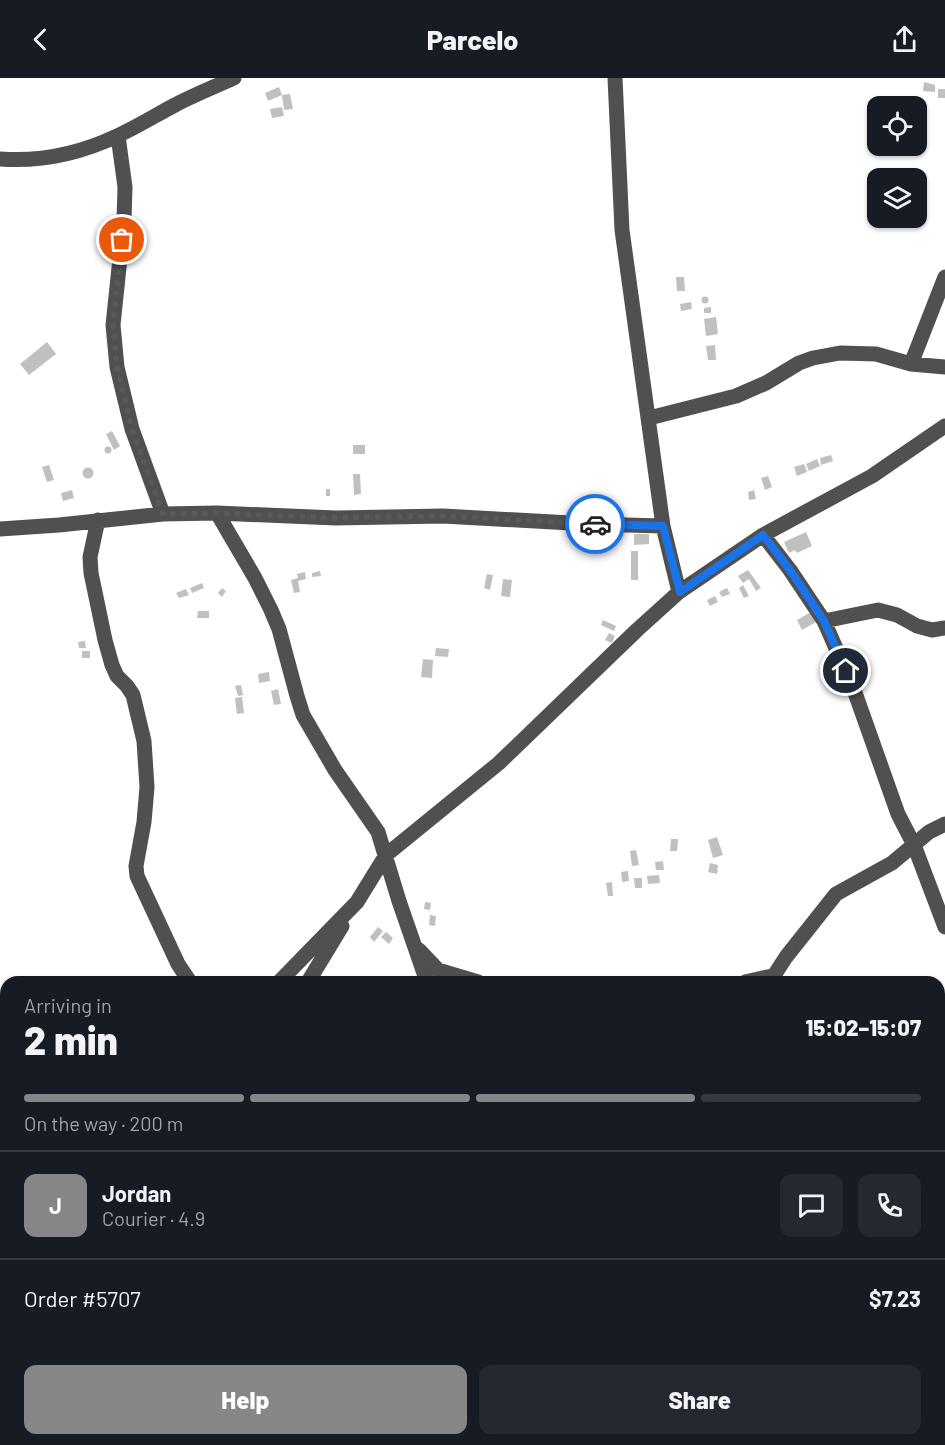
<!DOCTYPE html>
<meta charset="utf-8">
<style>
body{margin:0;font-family:Barlow,sans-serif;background:#242831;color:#f1f3f6;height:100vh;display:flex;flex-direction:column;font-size:22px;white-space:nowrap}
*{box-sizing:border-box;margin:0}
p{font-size:20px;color:#9ea1a6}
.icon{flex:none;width:33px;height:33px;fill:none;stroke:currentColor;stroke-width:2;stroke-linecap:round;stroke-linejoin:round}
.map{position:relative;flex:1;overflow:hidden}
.drawer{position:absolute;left:0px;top:898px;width:945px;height:470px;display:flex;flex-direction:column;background:#171b24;border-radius:18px 18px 0 0;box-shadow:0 2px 4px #0004}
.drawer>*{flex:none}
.buttons{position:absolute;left:867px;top:18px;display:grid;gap:12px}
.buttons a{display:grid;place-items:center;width:60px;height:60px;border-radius:12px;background:#171b24;box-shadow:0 2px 4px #0004;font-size:30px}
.pin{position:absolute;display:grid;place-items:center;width:51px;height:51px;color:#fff;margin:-26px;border:3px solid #fff;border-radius:50%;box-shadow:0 2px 6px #0007}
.courier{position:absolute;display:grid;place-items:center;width:60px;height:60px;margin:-30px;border:4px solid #1a73e8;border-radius:50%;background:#fff;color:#222;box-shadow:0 2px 8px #0007}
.summary em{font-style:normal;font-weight:800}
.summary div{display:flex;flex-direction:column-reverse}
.summary{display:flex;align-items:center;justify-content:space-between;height:102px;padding:0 24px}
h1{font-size:39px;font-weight:800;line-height:45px}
.bar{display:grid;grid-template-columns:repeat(4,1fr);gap:9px 6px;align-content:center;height:72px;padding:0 24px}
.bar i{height:8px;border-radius:4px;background:#363941}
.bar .current{background:#858687}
.bar p{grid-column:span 4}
.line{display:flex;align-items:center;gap:15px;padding:0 24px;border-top:2px solid #363941}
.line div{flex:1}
.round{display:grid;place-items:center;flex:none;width:63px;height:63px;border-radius:12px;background:#242831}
.primary-button{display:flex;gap:12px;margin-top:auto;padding:12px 24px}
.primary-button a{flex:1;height:69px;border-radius:12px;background:#858687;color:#fff;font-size:24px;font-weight:800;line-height:69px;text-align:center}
.primary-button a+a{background:#242831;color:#f1f3f6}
header{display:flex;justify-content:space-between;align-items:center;height:78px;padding:0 24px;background:#171b24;font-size:27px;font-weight:800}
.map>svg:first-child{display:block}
.building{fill:#c0c0c0}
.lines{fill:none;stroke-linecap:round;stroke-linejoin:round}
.minor{stroke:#505050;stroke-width:15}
.done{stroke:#595959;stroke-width:6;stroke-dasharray:0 10.8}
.route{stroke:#1a73e8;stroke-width:8}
</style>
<header><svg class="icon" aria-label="back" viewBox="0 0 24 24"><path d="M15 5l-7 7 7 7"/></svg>Parcelo<svg class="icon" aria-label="share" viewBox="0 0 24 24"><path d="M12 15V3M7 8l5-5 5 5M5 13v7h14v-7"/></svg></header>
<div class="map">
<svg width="945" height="1367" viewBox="0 0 945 1367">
<rect width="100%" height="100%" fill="#fff"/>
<path class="building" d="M 924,4 L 935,7 L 935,14 L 923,13 Z
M 279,9 L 282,17 L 268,23 L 265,15 Z
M 938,11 L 945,11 L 945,20 L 938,20 Z
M 290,16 L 293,31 L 284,32 L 282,17 Z
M 282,29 L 284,38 L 272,40 L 270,31 Z
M 676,199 L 684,199 L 685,213 L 677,213 Z
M701.5 222a3.5 3.5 0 1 1 7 0a3.5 3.5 0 1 1-7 0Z
M 691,224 L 692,231 L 681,233 L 680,226 Z
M 711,229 L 711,235 L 704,235 L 704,230 Z
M 716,239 L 718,256 L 706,258 L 704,241 Z
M 47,264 L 56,276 L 29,297 L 20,286 Z
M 715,267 L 716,282 L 708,282 L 706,268 Z
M 112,353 L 120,368 L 114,372 L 106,356 Z
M 353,367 L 365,367 L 365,376 L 353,376 Z
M104.5 372a3.5 3.5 0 1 1 7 0a3.5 3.5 0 1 1-7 0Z
M 831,377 L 833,383 L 821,387 L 820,380 Z
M 817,381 L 820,388 L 809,393 L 806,386 Z
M 804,386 L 807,394 L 797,398 L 794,389 Z
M 49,387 L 54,402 L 47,404 L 42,389 Z
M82.5 395a5.5 5.5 0 1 1 11 0a5.5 5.5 0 1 1-11 0Z
M 353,396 L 360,396 L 361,416 L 354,417 Z
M 768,398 L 772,409 L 765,412 L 761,400 Z
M 326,411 L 330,411 L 330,418 L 326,418 Z
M 72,412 L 74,420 L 63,423 L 61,415 Z
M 754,412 L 756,421 L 749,422 L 748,414 Z
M 806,454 L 812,468 L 797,475 L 795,472 L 789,475 L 784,464 Z
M 634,456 L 649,456 L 649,466 L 634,467 Z
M 631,473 L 638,473 L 638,502 L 631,502 Z
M 748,492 L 761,510 L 756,513 L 749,501 L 743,505 L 738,498 Z
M 320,493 L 321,498 L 312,499 L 312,495 Z
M 305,494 L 306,501 L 298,503 L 300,514 L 294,515 L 291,502 L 298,500 L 297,496 Z
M 487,496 L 493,497 L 490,512 L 484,510 Z
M 503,501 L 512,502 L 510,519 L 501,518 Z
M 202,505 L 204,510 L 192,515 L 190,510 Z
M 743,507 L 749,518 L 744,520 L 739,510 Z
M 222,510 L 226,513 L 222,519 L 218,515 Z
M 727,510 L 730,516 L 722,519 L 719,514 Z
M 186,511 L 189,517 L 179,520 L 176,515 Z
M 715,518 L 718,524 L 710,528 L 707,522 Z
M 198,533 L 209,533 L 209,540 L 197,540 Z
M 811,534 L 816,544 L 802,552 L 797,542 Z
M 603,542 L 616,548 L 614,553 L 601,547 Z
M 609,555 L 615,558 L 612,565 L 605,562 Z
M 85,563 L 86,570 L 79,570 L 78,564 Z
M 436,570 L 449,571 L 448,579 L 435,578 Z
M 82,573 L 90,573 L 90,580 L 82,580 Z
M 423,581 L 433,582 L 432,600 L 421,599 Z
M 269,594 L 270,603 L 259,605 L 258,596 Z
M 241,607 L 243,617 L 238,618 L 235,608 Z
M 278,611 L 281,626 L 274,627 L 271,613 Z
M 242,619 L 244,635 L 237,636 L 235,620 Z
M 717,759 L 723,777 L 713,780 L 708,762 Z
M 671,761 L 678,761 L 677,773 L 670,773 Z
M 636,772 L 639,787 L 632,788 L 630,773 Z
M 663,783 L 664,792 L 656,792 L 655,784 Z
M 710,785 L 718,787 L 717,796 L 708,794 Z
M 628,793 L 629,803 L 622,804 L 621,794 Z
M 659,797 L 660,805 L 648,806 L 647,798 Z
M 634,800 L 642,800 L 642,810 L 635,810 Z
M 612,804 L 613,818 L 608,818 L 606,805 Z
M 425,824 L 431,825 L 430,832 L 424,831 Z
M 430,837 L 436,838 L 435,848 L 429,847 Z
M 378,849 L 383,853 L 374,864 L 370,859 Z
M 386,854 L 393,860 L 389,866 L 381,859 Z"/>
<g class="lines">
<path class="minor" d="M 615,0 L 622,152 L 663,448 L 679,514
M 118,58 L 125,109 L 124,142 L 113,247 L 117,289 L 132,351 L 163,436
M 0,81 C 40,84 81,75 117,58 C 137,49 156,37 175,27 C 194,17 214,9 234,0
M 911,286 L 945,199
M 649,340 L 736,318 L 766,305 L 799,285 L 813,280 L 840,275 L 876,276 L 911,286 L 945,289
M 217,435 L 255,500 L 271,532 L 279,551 L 297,618 L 303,637 L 335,692 L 378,754 L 399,823 L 427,904
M 98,442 L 90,479 L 91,495 L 105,562 L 112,587 L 117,598 L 127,608 L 133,617 L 144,663 L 147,709 L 144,744 L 136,788 L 137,798 L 178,886 L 190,904
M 0,451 L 59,447 L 163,436 L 217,435 L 336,440 L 443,438 L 589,446 L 663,448
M 763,457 L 790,492 L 824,543 L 853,609 L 898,736 L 914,767 L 945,849
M 824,543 L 878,532 L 897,537 L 917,548 L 932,552 L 945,550
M 419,872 L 438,892 L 478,904
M 279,904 L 357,824 L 386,777 L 499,685 L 637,552 L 679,514 L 763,457 L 872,398 L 945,348
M 308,904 L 342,848
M 745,904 L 772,898 L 775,896 L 786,879 L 836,816 L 892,785 L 929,754 L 945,746
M 0,1181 L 6,1175
M 476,1362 L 479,1367
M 21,1367 L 24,1362
M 226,1367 L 227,1362"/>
</g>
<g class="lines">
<path class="done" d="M 122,162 L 113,248 L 117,289 L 132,351 L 163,436 L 217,435 L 336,440 L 443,438 L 595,446"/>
<path class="route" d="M 595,446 L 663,448 L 680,514 L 763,457 L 790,492 L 824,543 L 846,593"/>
</g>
</svg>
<div class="buttons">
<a><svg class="icon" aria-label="locate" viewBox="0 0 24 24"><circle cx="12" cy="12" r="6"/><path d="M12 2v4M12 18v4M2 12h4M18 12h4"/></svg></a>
<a><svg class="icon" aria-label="layers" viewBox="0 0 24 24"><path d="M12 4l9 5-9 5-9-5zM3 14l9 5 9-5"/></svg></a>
</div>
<div class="pin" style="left:122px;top:162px;background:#ea580c"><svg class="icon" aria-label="bag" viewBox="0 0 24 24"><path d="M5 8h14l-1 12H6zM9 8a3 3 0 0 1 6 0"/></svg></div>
<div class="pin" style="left:846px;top:593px;background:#1f2937"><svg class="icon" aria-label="home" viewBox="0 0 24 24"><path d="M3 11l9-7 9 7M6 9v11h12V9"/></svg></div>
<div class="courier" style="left:595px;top:446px"><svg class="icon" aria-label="car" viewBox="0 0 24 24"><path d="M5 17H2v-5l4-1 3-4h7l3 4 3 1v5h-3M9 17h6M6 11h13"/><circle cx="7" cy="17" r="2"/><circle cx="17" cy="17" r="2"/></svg></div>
<section class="drawer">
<div class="summary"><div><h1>2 min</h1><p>Arriving in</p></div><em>15:02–15:07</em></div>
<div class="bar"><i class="current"></i><i class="current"></i><i class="current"></i><i></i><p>On the way · 200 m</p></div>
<div class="line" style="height:108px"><b class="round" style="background:#858687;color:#fff">J</b><div><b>Jordan</b><p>Courier · 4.9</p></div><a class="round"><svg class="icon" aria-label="chat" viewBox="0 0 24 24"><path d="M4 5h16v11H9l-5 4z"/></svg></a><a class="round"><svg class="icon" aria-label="phone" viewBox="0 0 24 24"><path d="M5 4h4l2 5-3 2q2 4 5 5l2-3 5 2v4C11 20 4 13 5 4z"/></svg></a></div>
<div class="line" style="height:78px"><div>Order #5707</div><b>$7.23</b></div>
<div class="primary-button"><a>Help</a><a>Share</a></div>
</section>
</div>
